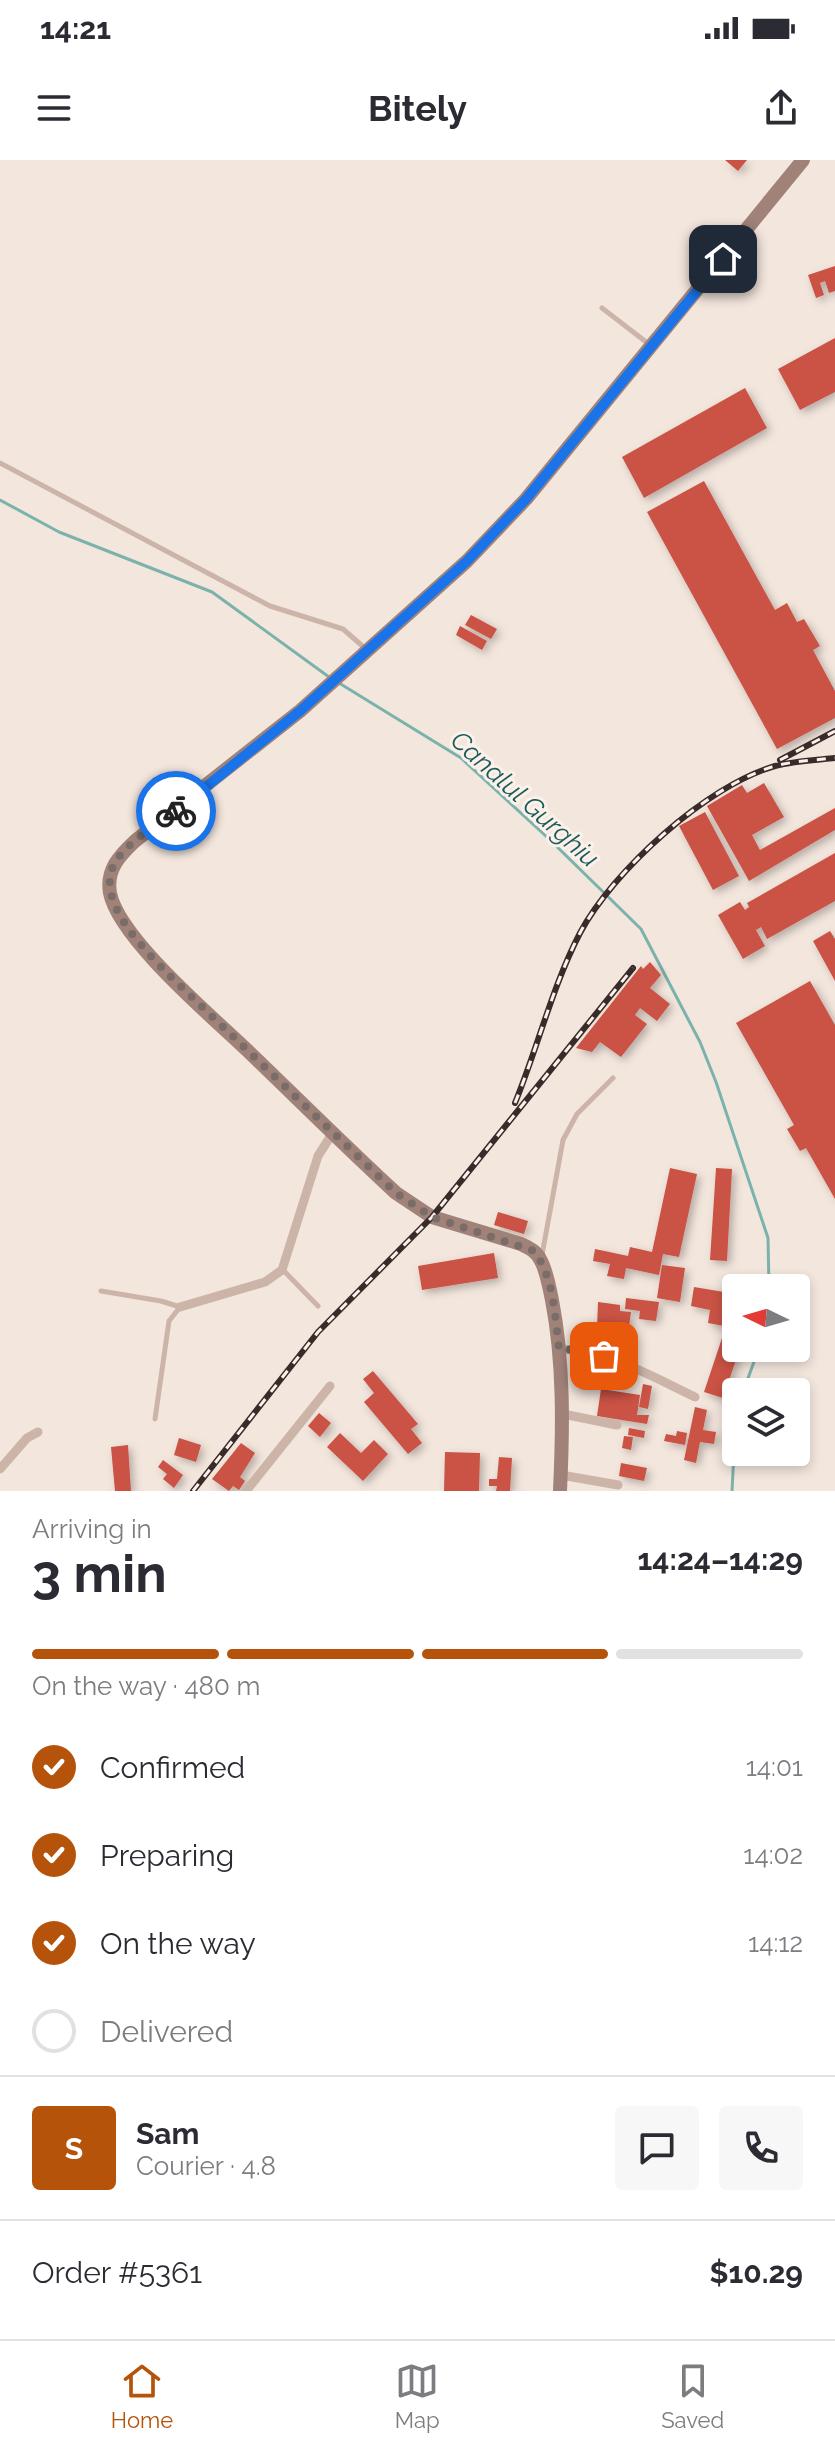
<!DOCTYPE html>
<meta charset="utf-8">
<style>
body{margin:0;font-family:Raleway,sans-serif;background:#f7f7f7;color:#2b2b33;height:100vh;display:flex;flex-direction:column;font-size:30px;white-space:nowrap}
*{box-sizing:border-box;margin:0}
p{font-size:26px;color:#7c7c81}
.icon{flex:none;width:44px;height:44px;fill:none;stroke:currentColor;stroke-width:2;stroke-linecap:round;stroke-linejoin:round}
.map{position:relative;height:1331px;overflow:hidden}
.drawer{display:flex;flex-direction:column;background:#fff;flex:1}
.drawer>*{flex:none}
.needle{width:52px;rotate:275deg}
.fabs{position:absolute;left:722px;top:1114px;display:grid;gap:16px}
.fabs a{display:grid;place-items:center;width:88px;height:88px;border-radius:8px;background:#fff;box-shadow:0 4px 12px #0003;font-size:40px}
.pin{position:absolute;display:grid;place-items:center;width:68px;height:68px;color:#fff;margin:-34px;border-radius:16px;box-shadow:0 4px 12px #0006}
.courier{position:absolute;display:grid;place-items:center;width:80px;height:80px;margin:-40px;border:6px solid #1a73e8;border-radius:50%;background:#fff;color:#222;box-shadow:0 2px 10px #0007}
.overview em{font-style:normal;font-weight:700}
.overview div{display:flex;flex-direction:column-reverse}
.overview{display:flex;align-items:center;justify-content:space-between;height:136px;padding:0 32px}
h1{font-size:52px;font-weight:700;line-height:60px}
.bar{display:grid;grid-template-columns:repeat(4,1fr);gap:12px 8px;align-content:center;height:96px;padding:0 32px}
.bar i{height:10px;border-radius:6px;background:#e1e1e2}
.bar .active{background:#b45309}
.bar p{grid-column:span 4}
.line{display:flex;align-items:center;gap:20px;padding:0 32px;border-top:2px solid #e1e1e2}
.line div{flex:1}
.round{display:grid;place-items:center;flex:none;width:84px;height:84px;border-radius:8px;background:#f7f7f7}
ol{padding:0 32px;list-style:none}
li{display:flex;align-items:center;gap:24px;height:88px}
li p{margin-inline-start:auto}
li .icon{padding:8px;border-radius:50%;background:#b45309;color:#fff;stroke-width:4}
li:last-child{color:#7c7c81}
li i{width:44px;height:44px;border:4px solid #e1e1e2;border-radius:50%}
.status{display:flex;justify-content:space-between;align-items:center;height:56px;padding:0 40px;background:#fff;direction:ltr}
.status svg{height:22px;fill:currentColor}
header{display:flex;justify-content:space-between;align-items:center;height:104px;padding:0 32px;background:#fff;font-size:36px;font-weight:700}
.tab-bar{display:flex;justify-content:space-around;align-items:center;height:112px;border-top:2px solid #e1e1e2;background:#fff;font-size:22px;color:#7c7c81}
.tab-bar a{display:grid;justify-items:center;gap:4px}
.tab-bar .active{color:#b45309}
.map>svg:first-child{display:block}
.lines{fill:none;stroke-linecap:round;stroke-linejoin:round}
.stream{stroke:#7bb2ac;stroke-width:3}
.building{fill:#ca5244;filter:url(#shadow)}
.lane{stroke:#ccb4a8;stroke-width:5}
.street{stroke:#ccb4a8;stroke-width:9}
.secondary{stroke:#a08279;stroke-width:14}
.rail-casing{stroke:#392b29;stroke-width:6}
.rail{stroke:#fbf1ea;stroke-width:3;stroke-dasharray:9;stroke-linecap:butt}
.done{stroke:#7a6c68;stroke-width:8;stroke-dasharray:0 14.4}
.route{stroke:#1a73e8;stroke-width:10}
.labels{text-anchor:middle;stroke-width:6;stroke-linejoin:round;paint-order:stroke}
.water-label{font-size:26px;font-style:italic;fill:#1c5c58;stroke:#fbf1ea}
</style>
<div class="status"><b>14:21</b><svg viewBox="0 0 49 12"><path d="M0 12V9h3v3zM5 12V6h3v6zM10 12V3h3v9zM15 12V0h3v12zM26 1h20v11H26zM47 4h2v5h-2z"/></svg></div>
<header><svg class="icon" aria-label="menu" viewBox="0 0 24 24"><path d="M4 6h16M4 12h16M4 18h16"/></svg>Bitely<svg class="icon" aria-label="share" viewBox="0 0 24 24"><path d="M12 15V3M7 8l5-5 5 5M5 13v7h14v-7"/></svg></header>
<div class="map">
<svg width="835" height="1331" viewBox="0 0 835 1331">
<defs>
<filter id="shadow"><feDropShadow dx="3.5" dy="3.5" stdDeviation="4" flood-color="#0004"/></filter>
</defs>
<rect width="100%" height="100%" fill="#f3e6dd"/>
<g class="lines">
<path class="stream" d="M 0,340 L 59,372 L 212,432 L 329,517
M 339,523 L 461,598 L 548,678 L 641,769 L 700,882 L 716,922 L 768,1078 L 769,1128
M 743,1232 L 759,1188
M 732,1331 L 736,1253"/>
</g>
<path class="building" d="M 725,0 L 747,0 L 738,11 Z
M 835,106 L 835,131 L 829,133 L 825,121 L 820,123 L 824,135 L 816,138 L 808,115 Z
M 835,178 L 835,232 L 800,250 L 778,209 Z
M 745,228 L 767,268 L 644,338 L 622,297 Z
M 704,321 L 775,450 L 787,443 L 797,462 L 804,459 L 820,486 L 813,490 L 835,531 L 835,558 L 777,589 L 647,352 Z
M 471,455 L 497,469 L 491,479 L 465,465 Z
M 460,466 L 487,481 L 482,490 L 456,475 Z
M 764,623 L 784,657 L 752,675 L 760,690 L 835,648 L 835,670 L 749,721 L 707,646 L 742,625 L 747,633 Z
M 705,652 L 739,716 L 713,730 L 679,666 Z
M 835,693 L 835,741 L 767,779 L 761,767 L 756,770 L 765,786 L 743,799 L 718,755 L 740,742 L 745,750 L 749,747 L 747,743 Z
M 830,771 L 835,779 L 835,821 L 813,781 Z
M 650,802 L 661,815 L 650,828 L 670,844 L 657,861 L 640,848 L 635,855 L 647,864 L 621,897 L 600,882 L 592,892 L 576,888 L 641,806 L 643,809 Z
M 810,821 L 835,865 L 835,1039 L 806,988 L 800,991 L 787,969 L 794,965 L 736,863 Z
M 670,1008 L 697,1014 L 679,1097 L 663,1094 L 659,1115 L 626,1108 L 624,1119 L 607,1116 L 610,1104 L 593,1101 L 595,1089 L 628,1096 L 630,1087 L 652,1092 Z
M 716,1008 L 732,1009 L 727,1101 L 710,1100 Z
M 498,1052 L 528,1061 L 524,1074 L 494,1065 Z
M 494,1093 L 498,1118 L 422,1130 L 418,1106 Z
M 662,1105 L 685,1108 L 680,1142 L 657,1138 Z
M 694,1127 L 736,1134 L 736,1154 L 727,1152 L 724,1166 L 708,1163 L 710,1150 L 691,1146 Z
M 626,1138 L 659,1142 L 656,1161 L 639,1159 L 640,1151 L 625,1149 Z
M 598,1142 L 620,1145 L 620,1151 L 631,1152 L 629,1166 L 618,1165 L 617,1170 L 597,1168 Z
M 727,1163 L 736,1166 L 736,1188 L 740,1188 L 723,1238 L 704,1232 Z
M 373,1211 L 418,1264 L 411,1269 L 422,1283 L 408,1294 L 364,1242 L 374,1233 L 363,1219 Z
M 643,1224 L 652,1226 L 648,1249 L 639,1247 Z
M 601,1229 L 640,1235 L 637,1255 L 649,1255 L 647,1264 L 597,1256 Z
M 695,1247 L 707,1250 L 703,1270 L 716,1272 L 714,1284 L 700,1282 L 696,1303 L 684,1300 Z
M 319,1253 L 331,1263 L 320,1277 L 308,1266 Z
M 629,1268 L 645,1271 L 644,1278 L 628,1275 Z
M 677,1271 L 687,1273 L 685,1285 L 664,1281 L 666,1274 L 676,1276 Z
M 340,1273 L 361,1293 L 374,1280 L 388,1294 L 363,1321 L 327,1287 Z
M 624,1276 L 633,1277 L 631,1290 L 622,1288 Z
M 179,1278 L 201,1285 L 196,1302 L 174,1295 Z
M 241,1283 L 255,1293 L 240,1317 L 245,1321 L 239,1330 L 233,1326 L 229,1331 L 212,1319 Z
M 128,1285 L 131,1331 L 115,1331 L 111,1287 Z
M 445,1292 L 480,1293 L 479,1331 L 444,1331 Z
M 499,1297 L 512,1298 L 510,1331 L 496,1331 L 497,1326 L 489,1326 L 489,1319 L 497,1319 Z
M 163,1300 L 183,1315 L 174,1328 L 163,1319 L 167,1314 L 158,1307 Z
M 621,1303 L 647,1308 L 644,1321 L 619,1316 Z"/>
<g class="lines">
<path class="lane" d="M 602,148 L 650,185
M 0,303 L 270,446 L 343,469 L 367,490
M 542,1095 L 563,980 L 577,954 L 613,918
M 283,1110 L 318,1146
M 101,1131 L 161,1141 L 180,1147 L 169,1161 L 155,1259"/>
<path class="street" d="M 180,1147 L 265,1122 L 282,1110 L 318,996 L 332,974
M 559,1189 C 609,1191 651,1216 695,1237
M 563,1254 L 617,1265
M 0,1309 L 27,1278 L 38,1272
M 561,1315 L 618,1325
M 246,1331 L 330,1226"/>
<path class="secondary" d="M 560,1331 C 563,1267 564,1203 552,1140 C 549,1127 547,1111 540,1099 C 536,1091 529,1088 521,1084 L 432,1057 L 396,1033 C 346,987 299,940 250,893 C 215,859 119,779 110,733 C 106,710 119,696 135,681 L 300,551 L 467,401 L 526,339 L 803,0"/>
<defs>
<path id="rail" d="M 780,600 L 835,571
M 515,943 C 538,887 552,827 580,773 C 613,711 706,626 775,606 C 794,601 815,600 835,598
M 193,1331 L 318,1172 L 432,1057 L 633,808"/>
</defs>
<use href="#rail" class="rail-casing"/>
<use href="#rail" class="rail"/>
</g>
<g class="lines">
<path class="done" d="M 176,651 C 157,665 132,679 118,698 C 89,736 144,789 169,815 L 396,1033 L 432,1057 L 534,1091 C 554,1117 555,1157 559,1189 L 582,1190 L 604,1196"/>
<path class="route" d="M 176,651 L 300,551 L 467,401 L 526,339 L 723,99"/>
</g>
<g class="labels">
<g class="water-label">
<text transform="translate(525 639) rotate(42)" y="9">Canalul Gurghiu</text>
</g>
</g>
</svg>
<div class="fabs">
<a><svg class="needle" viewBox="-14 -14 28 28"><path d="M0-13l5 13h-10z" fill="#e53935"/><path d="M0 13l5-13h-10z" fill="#7c7c81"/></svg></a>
<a><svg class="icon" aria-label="layers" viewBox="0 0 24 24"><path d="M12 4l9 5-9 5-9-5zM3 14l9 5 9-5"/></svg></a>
</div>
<div class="pin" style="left:604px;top:1196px;background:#ea580c"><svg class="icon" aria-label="bag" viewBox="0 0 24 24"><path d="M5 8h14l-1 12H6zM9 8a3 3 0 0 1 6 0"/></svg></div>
<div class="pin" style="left:723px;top:99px;background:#1f2937"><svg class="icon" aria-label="home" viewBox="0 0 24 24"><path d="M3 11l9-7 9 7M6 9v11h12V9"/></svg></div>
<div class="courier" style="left:176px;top:651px"><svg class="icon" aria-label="bike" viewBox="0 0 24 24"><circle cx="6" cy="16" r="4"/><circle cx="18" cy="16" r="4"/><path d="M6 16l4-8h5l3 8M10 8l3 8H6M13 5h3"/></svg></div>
</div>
<section class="drawer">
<div class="overview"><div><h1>3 min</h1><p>Arriving in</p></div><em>14:24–14:29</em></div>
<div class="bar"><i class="active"></i><i class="active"></i><i class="active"></i><i></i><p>On the way · 480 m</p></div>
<ol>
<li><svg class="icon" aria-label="check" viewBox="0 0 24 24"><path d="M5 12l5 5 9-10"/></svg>Confirmed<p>14:01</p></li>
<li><svg class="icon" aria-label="check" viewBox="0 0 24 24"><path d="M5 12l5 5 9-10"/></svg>Preparing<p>14:02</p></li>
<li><svg class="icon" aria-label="check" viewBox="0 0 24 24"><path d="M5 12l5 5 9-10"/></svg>On the way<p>14:12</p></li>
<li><i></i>Delivered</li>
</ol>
<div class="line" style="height:144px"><b class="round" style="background:#b45309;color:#fff">S</b><div><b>Sam</b><p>Courier · 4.8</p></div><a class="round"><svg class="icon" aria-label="chat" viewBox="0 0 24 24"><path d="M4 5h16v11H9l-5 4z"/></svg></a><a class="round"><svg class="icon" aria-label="phone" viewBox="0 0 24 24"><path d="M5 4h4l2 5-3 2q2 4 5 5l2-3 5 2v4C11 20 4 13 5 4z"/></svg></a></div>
<div class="line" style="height:104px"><div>Order #5361</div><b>$10.29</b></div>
</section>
<nav class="tab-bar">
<a class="active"><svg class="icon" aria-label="home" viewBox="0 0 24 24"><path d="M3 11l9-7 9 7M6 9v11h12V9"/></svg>Home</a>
<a><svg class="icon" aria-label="map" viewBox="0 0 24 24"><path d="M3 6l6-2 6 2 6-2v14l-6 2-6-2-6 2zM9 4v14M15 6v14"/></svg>Map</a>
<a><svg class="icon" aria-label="saved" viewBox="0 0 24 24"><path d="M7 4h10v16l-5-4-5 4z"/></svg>Saved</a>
</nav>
